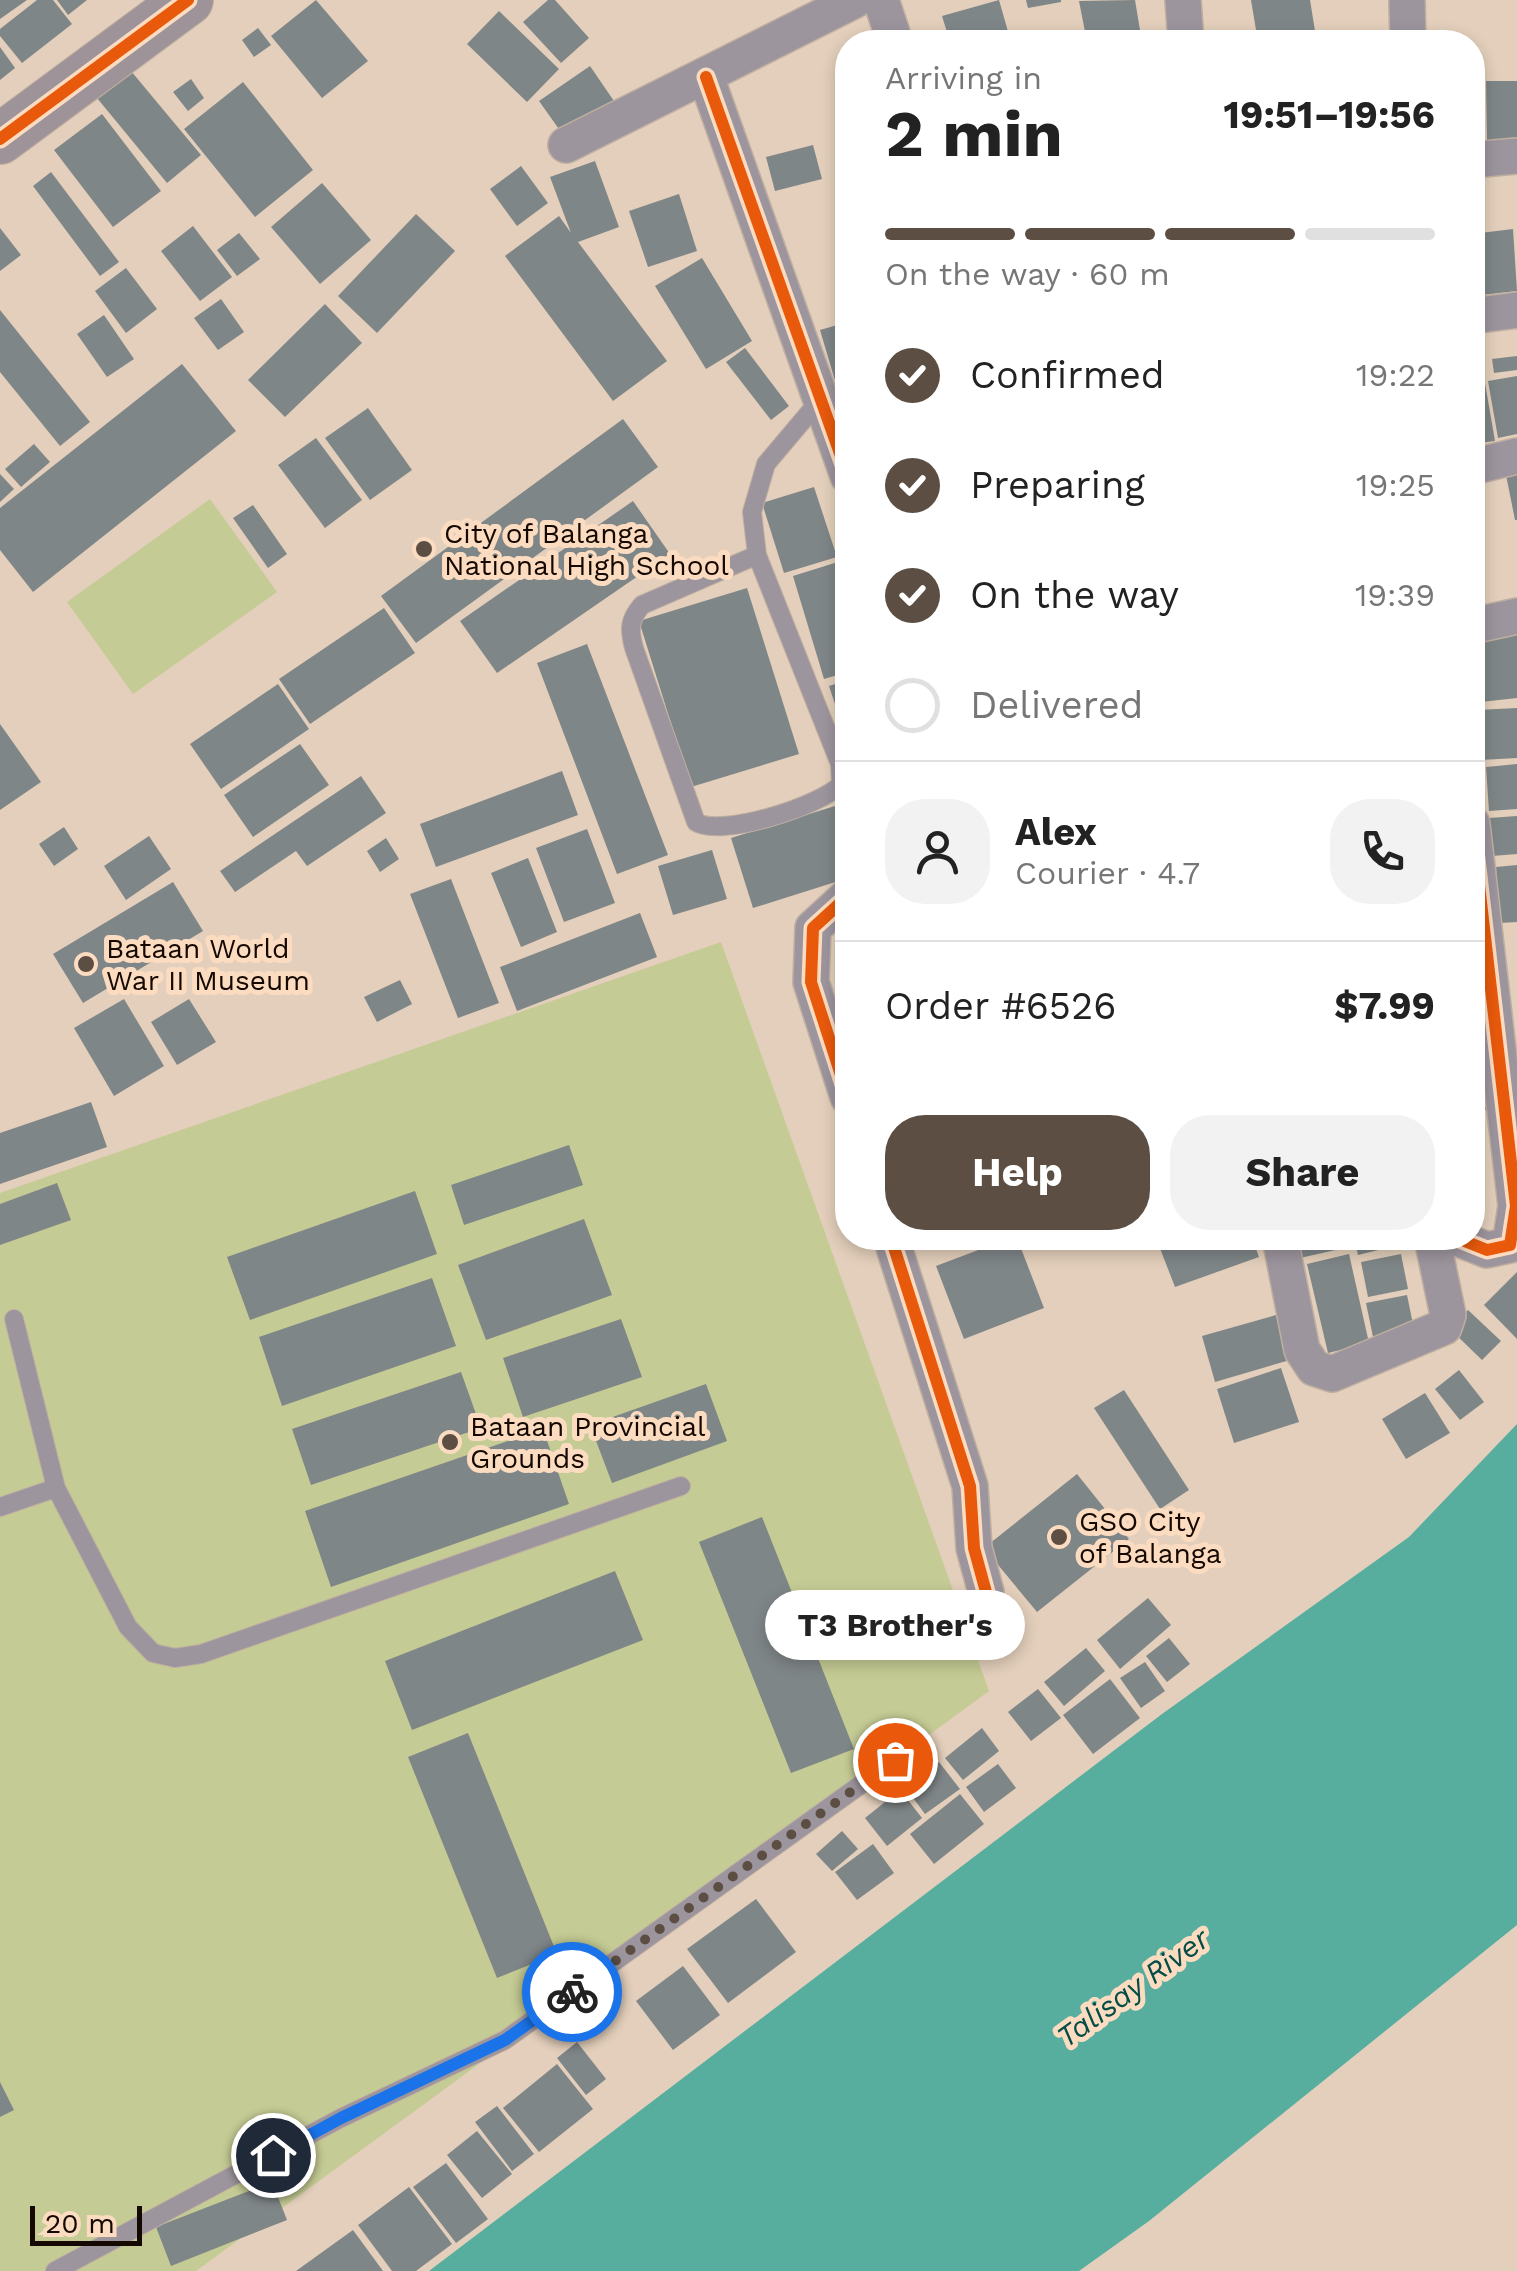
<!DOCTYPE html>
<meta charset="utf-8">
<style>
body{margin:0;font-family:"Work Sans",sans-serif;background:#f2f2f2;color:#222;height:100vh;display:flex;flex-direction:column;font-size:38px;white-space:nowrap}
*{box-sizing:border-box;margin:0}
p{font-size:32px;color:#767676}
.icon{flex:none;width:55px;height:55px;fill:none;stroke:currentColor;stroke-width:2;stroke-linecap:round;stroke-linejoin:round}
.map{position:relative;flex:1;overflow:hidden}
.side{position:absolute;left:835px;top:30px;width:650px;height:1220px;display:flex;flex-direction:column;background:#fff;border-radius:40px;box-shadow:0 5px 15px #0003}
.side>*{flex:none}
.scale{position:absolute;left:30px;bottom:25px;width:112px;box-sizing:border-box;padding-left:10px;border:5px solid #140801;border-top:0;font-size:28px;line-height:35px;white-space:nowrap;color:#140801;-webkit-text-stroke:8px #fbdcc1;paint-order:stroke}
.pin{position:absolute;display:grid;place-items:center;width:85px;height:85px;color:#fff;margin:-42px;border:5px solid #fff;border-radius:50%;box-shadow:0 2px 10px #0007}
.courier{position:absolute;display:grid;place-items:center;width:100px;height:100px;margin:-50px;border:8px solid #1a73e8;border-radius:50%;background:#fff;color:#222;box-shadow:0 2px 12px #0007}
.bubble{position:absolute;height:70px;border-radius:35px;background:#fff;box-shadow:0 5px 15px #0003;font-size:32px;font-weight:700;line-height:70px;text-align:center}
.summary em{font-style:normal;font-weight:700}
.summary div{display:flex;flex-direction:column-reverse}
.summary{display:flex;align-items:center;justify-content:space-between;height:170px;padding:0 50px}
h1{font-size:65px;font-weight:700;line-height:75px}
.bar{display:grid;grid-template-columns:repeat(4,1fr);gap:15px 10px;align-content:center;height:120px;padding:0 50px}
.bar i{height:12px;border-radius:8px;background:#e0e0e0}
.bar .active{background:#5c4e42}
.bar p{grid-column:span 4}
.line{display:flex;align-items:center;gap:25px;padding:0 50px;border-top:2px solid #e0e0e0}
.line div{flex:1}
.round{display:grid;place-items:center;flex:none;width:105px;height:105px;border-radius:40px;background:#f2f2f2}
ol{padding:0 50px;list-style:none}
li{display:flex;align-items:center;gap:30px;height:110px}
li p{margin-inline-start:auto}
li .icon{padding:10px;border-radius:50%;background:#5c4e42;color:#fff;stroke-width:4}
li:last-child{color:#767676}
li i{width:55px;height:55px;border:5px solid #e0e0e0;border-radius:50%}
.action{display:flex;gap:20px;margin-top:auto;padding:20px 50px}
.action a{flex:1;height:115px;border-radius:40px;background:#5c4e42;color:#fff;font-size:40px;font-weight:700;line-height:115px;text-align:center}
.action a+a{background:#f2f2f2;color:#222}
.map>svg:first-child{display:block}
.green{fill:#c5cb94}
.water{fill:#57ae9f}
.building{fill:#7f8687}
.lines{fill:none;stroke-linecap:round;stroke-linejoin:round}
.lane-casing{stroke:#bfafa1;stroke-width:20}
.street-casing{stroke:#bfafa1;stroke-width:38}
.secondary-casing{stroke:#bfafa1;stroke-width:52}
.lane{stroke:#9d959d;stroke-width:18}
.street{stroke:#9d959d;stroke-width:35}
.secondary{stroke:#9d9399;stroke-width:50}
.cycleway-casing{stroke:#fbdcc1;stroke-width:19}
.cycleway{stroke:#e8590c;stroke-width:12}
.done{stroke:#5c4e42;stroke-width:10;stroke-dasharray:0 18}
.route{stroke:#1a73e8;stroke-width:12}
.poi-dot{fill:#5c4e42;stroke:#fbdcc1;stroke-width:4}
.labels{text-anchor:middle;stroke-width:10;stroke-linejoin:round;paint-order:stroke}
.poi-label{font-size:28px;fill:#140801;stroke:#fbdcc1;text-anchor:start}
.water-label{font-size:30px;font-style:italic;fill:#044d46;stroke:#fbdcc1}
</style>
<div class="map">
<svg width="1517" height="2271" viewBox="0 0 1517 2271">
<rect width="100%" height="100%" fill="#e3cfbb"/>
<path class="green" d="M 210,499 L 277,592 L 133,694 L 67,602 Z
M 721,942 L 989,1691 L 196,2271 L 0,2271 L 0,1193 Z"/>
<path class="water" d="M 1517,1424 L 1517,1925 L 1149,2221 L 1079,2271 L 429,2271 L 1162,1714 L 1409,1537 Z"/>
<path class="building" d="M 0,0 L 27,0 L 0,19 Z
M 37,0 L 53,0 L 72,24 L 22,63 L 0,36 L 0,29 Z
M 57,0 L 87,0 L 68,15 Z
M 316,0 L 368,61 L 322,98 L 271,36 Z
M 548,0 L 555,0 L 589,38 L 561,63 L 523,22 Z
M 999,0 L 1011,42 L 950,42 L 942,16 Z
M 1026,0 L 1061,0 L 1061,2 L 1028,8 Z
M 1135,0 L 1142,42 L 1087,42 L 1079,1 Z
M 1251,0 L 1310,0 L 1316,37 L 1258,42 Z
M 499,11 L 559,69 L 527,102 L 467,44 Z
M 258,28 L 271,45 L 254,57 L 242,40 Z
M 0,47 L 15,68 L 0,80 Z
M 590,66 L 616,104 L 566,139 L 539,101 Z
M 131,71 L 201,155 L 167,183 L 97,98 Z
M 191,79 L 204,98 L 188,111 L 173,92 Z
M 1486,81 L 1517,81 L 1517,141 L 1487,141 Z
M 243,82 L 313,170 L 255,217 L 184,129 Z
M 102,114 L 161,191 L 113,227 L 54,150 Z
M 813,145 L 822,179 L 775,191 L 766,157 Z
M 595,161 L 619,227 L 578,242 L 667,361 L 613,401 L 505,256 L 559,216 L 571,233 L 550,177 Z
M 521,166 L 548,203 L 517,226 L 490,189 Z
M 51,172 L 119,262 L 100,276 L 33,186 Z
M 322,183 L 371,240 L 320,284 L 271,227 Z
M 679,194 L 697,251 L 648,267 L 629,211 Z
M 416,214 L 455,251 L 377,333 L 338,296 Z
M 193,226 L 232,277 L 200,301 L 161,251 Z
M 0,228 L 21,255 L 0,271 Z
M 1513,229 L 1517,291 L 1472,296 L 1472,234 Z
M 239,233 L 260,259 L 237,276 L 217,250 Z
M 702,258 L 752,341 L 706,369 L 655,286 Z
M 126,268 L 157,309 L 126,333 L 95,291 Z
M 221,299 L 244,332 L 218,350 L 194,318 Z
M 325,304 L 362,343 L 285,417 L 248,380 Z
M 0,310 L 90,422 L 60,446 L 0,372 Z
M 104,315 L 134,359 L 107,377 L 77,334 Z
M 848,322 L 848,391 L 839,394 L 820,330 Z
M 745,348 L 789,406 L 771,420 L 726,362 Z
M 1517,356 L 1517,370 L 1494,373 L 1492,359 Z
M 182,364 L 236,431 L 33,592 L 0,550 L 0,508 Z
M 1517,376 L 1517,434 L 1498,438 L 1488,381 Z
M 1485,383 L 1495,441 L 1472,444 L 1472,385 Z
M 368,408 L 412,470 L 370,500 L 325,438 Z
M 623,419 L 658,467 L 416,643 L 381,596 Z
M 316,438 L 362,500 L 325,528 L 278,465 Z
M 34,444 L 50,462 L 21,487 L 5,469 Z
M 1517,472 L 1517,520 L 1515,520 L 1506,475 Z
M 0,474 L 14,489 L 0,502 Z
M 814,487 L 837,557 L 784,573 L 762,503 Z
M 633,501 L 670,554 L 497,673 L 460,621 Z
M 253,505 L 287,554 L 268,568 L 233,518 Z
M 841,561 L 848,583 L 848,672 L 824,679 L 793,576 Z
M 747,588 L 799,754 L 691,787 L 639,621 Z
M 384,608 L 415,653 L 310,724 L 279,679 Z
M 1517,629 L 1517,698 L 1472,703 L 1472,634 Z
M 587,644 L 668,855 L 617,874 L 537,663 Z
M 848,680 L 848,740 L 847,740 L 829,686 Z
M 278,684 L 309,729 L 221,789 L 190,744 Z
M 1517,708 L 1517,758 L 1480,760 L 1477,710 Z
M 0,724 L 41,782 L 0,810 Z
M 300,744 L 329,785 L 253,837 L 224,795 Z
M 1517,764 L 1517,809 L 1489,811 L 1486,767 Z
M 562,771 L 578,815 L 436,867 L 420,824 Z
M 361,776 L 386,813 L 307,866 L 296,851 L 235,892 L 220,871 Z
M 848,802 L 848,878 L 753,908 L 731,838 Z
M 1517,816 L 1517,854 L 1492,856 L 1489,818 Z
M 64,827 L 78,849 L 54,866 L 39,844 Z
M 587,829 L 615,903 L 564,922 L 536,848 Z
M 149,836 L 171,869 L 126,900 L 104,866 Z
M 386,838 L 399,859 L 380,872 L 367,851 Z
M 712,850 L 727,899 L 673,915 L 658,866 Z
M 528,858 L 557,932 L 521,947 L 491,873 Z
M 1517,865 L 1517,922 L 1500,923 L 1496,867 Z
M 451,879 L 499,1003 L 458,1018 L 410,894 Z
M 173,882 L 203,931 L 83,1003 L 53,954 Z
M 640,913 L 657,957 L 517,1011 L 500,967 Z
M 400,980 L 412,1004 L 377,1022 L 364,997 Z
M 124,999 L 164,1066 L 114,1096 L 74,1028 Z
M 189,999 L 216,1042 L 177,1065 L 151,1022 Z
M 1477,1061 L 1486,1110 L 1472,1112 L 1472,1062 Z
M 91,1102 L 107,1147 L 0,1184 L 0,1133 Z
M 569,1145 L 583,1185 L 464,1225 L 451,1185 Z
M 57,1183 L 71,1220 L 0,1245 L 0,1204 Z
M 415,1191 L 437,1254 L 250,1320 L 227,1257 Z
M 584,1219 L 612,1295 L 486,1340 L 458,1265 Z
M 962,1238 L 999,1238 L 967,1250 Z
M 1010,1238 L 1017,1238 L 1044,1308 L 964,1339 L 936,1266 Z
M 1156,1238 L 1252,1238 L 1259,1257 L 1175,1287 Z
M 1295,1238 L 1347,1238 L 1349,1247 L 1300,1258 Z
M 1354,1238 L 1409,1238 L 1411,1242 L 1358,1255 Z
M 1349,1254 L 1369,1343 L 1328,1353 L 1307,1264 Z
M 1401,1254 L 1408,1289 L 1368,1297 L 1361,1262 Z
M 1517,1272 L 1517,1339 L 1484,1305 Z
M 432,1278 L 456,1346 L 282,1406 L 259,1337 Z
M 1407,1295 L 1414,1329 L 1373,1337 L 1366,1303 Z
M 1468,1310 L 1501,1341 L 1482,1360 L 1450,1329 Z
M 1276,1315 L 1290,1360 L 1215,1382 L 1202,1336 Z
M 621,1319 L 642,1377 L 523,1417 L 503,1358 Z
M 1281,1368 L 1299,1422 L 1234,1443 L 1217,1389 Z
M 1459,1370 L 1484,1402 L 1460,1420 L 1435,1389 Z
M 461,1372 L 481,1428 L 311,1485 L 292,1429 Z
M 706,1384 L 727,1441 L 612,1483 L 590,1425 Z
M 1124,1390 L 1189,1490 L 1160,1509 L 1094,1408 Z
M 1425,1393 L 1450,1433 L 1406,1459 L 1382,1419 Z
M 543,1429 L 569,1504 L 331,1587 L 305,1511 Z
M 1077,1474 L 1129,1539 L 1037,1612 L 984,1548 Z
M 762,1517 L 854,1749 L 791,1773 L 699,1542 Z
M 615,1571 L 643,1640 L 412,1730 L 385,1661 Z
M 1148,1598 L 1171,1625 L 1120,1669 L 1097,1640 Z
M 1169,1638 L 1190,1664 L 1167,1682 L 1146,1656 Z
M 1086,1648 L 1105,1671 L 1064,1706 L 1044,1682 Z
M 1145,1662 L 1165,1691 L 1141,1708 L 1120,1678 Z
M 1110,1679 L 1140,1718 L 1093,1754 L 1063,1715 Z
M 1038,1689 L 1061,1718 L 1031,1741 L 1008,1712 Z
M 982,1728 L 999,1751 L 963,1780 L 945,1758 Z
M 468,1733 L 557,1954 L 497,1978 L 408,1757 Z
M 939,1762 L 960,1789 L 925,1814 L 905,1787 Z
M 998,1764 L 1016,1788 L 984,1812 L 966,1787 Z
M 900,1790 L 922,1818 L 887,1846 L 865,1818 Z
M 960,1794 L 984,1824 L 934,1864 L 910,1834 Z
M 842,1831 L 858,1849 L 832,1871 L 816,1854 Z
M 873,1844 L 894,1873 L 857,1900 L 835,1872 Z
M 756,1899 L 796,1952 L 728,2003 L 687,1949 Z
M 683,1966 L 720,2015 L 673,2050 L 636,2001 Z
M 577,2042 L 606,2079 L 586,2095 L 557,2058 Z
M 557,2064 L 593,2109 L 539,2152 L 503,2108 Z
M 0,2082 L 14,2110 L 0,2117 Z
M 497,2106 L 534,2154 L 512,2171 L 475,2122 Z
M 477,2131 L 512,2174 L 482,2198 L 447,2155 Z
M 446,2163 L 488,2219 L 456,2243 L 413,2187 Z
M 272,2182 L 287,2220 L 171,2266 L 156,2227 Z
M 409,2187 L 452,2244 L 416,2271 L 392,2271 L 358,2225 Z
M 353,2230 L 383,2271 L 296,2271 Z"/>
<g class="lines">
<defs>
<path id="lane" d="M 757,555 L 642,605 C 629,620 629,629 634,648 L 696,822 C 721,838 823,805 841,784 L 840,764 L 757,555 L 752,512 L 766,464 L 820,400
M 14,1319 L 56,1488 L 128,1627 L 153,1653 L 175,1658 L 201,1654 L 681,1486
M 0,1507 L 56,1488
M 55,2271 L 341,2118 L 505,2040 L 895,1760"/>
<path id="street" d="M 881,0 L 895,42
M 1183,0 L 1186,42
M 1407,0 L 1408,42
M 706,77 L 848,476
M 566,145 L 855,0
M 1472,160 L 1517,156
M 1472,316 L 1517,310
M 1472,467 L 1517,456
M 1472,626 L 1517,616
M 848,896 L 813,928 L 811,982 L 848,1097
M 891,1238 L 970,1486 L 974,1548 L 986,1592
M 1280,1238 L 1302,1350 L 1314,1368 L 1332,1374 L 1444,1327 L 1448,1315 L 1432,1238
M 1457,1238 L 1487,1250 L 1510,1245 L 1516,1206 L 1472,824"/>
<path id="secondary" d="M 0,139 L 188,0"/>
</defs>
<use href="#lane" class="lane-casing"/>
<use href="#street" class="street-casing"/>
<use href="#secondary" class="secondary-casing"/>
<use href="#lane" class="lane"/>
<use href="#street" class="street"/>
<use href="#secondary" class="secondary"/>
<defs>
<path id="cycleway" d="M 706,77 L 848,476
M 0,139 L 188,0
M 848,896 L 813,928 L 811,982 L 848,1097
M 891,1238 L 970,1486 L 974,1548 L 986,1592
M 1457,1238 L 1487,1250 L 1510,1245 L 1516,1206 L 1472,824"/>
</defs>
<use href="#cycleway" class="cycleway-casing"/>
<use href="#cycleway" class="cycleway"/>
</g>
<g class="lines">
<path class="done" d="M 572,1992 L 895,1760"/>
<path class="route" d="M 273,2155 L 341,2118 L 505,2040 L 572,1992"/>
</g>
<g class="poi-dot">
<circle cx="424" cy="549" r="10"/>
<circle cx="86" cy="964" r="10"/>
<circle cx="450" cy="1442" r="10"/>
<circle cx="1059" cy="1537" r="10"/>
</g>
<g class="labels">
<g class="poi-label">
<text x="444" y="543">City of Balanga<tspan x="444" dy="32">National High School</tspan></text>
<text x="106" y="958">Bataan World<tspan x="106" dy="32">War II Museum</tspan></text>
<text x="470" y="1436">Bataan Provincial<tspan x="470" dy="32">Grounds</tspan></text>
<text x="1079" y="1531">GSO City<tspan x="1079" dy="32">of Balanga</tspan></text>
</g>
<g class="water-label">
<text transform="translate(1133 1988) rotate(-36)" y="10">Talisay River</text>
</g>
</g>
</svg>
<div class="scale">20 m</div>
<div class="pin" style="left:895px;top:1760px;background:#ea580c"><svg class="icon" aria-label="bag" viewBox="0 0 24 24"><path d="M5 8h14l-1 12H6zM9 8a3 3 0 0 1 6 0"/></svg></div>
<div class="pin" style="left:273px;top:2155px;background:#1f2937"><svg class="icon" aria-label="home" viewBox="0 0 24 24"><path d="M3 11l9-7 9 7M6 9v11h12V9"/></svg></div>
<div class="courier" style="left:572px;top:1992px"><svg class="icon" aria-label="bike" viewBox="0 0 24 24"><circle cx="6" cy="16" r="4"/><circle cx="18" cy="16" r="4"/><path d="M6 16l4-8h5l3 8M10 8l3 8H6M13 5h3"/></svg></div>
<div class="bubble" style="left:765px;top:1590px;width:260px">T3 Brother's</div>
<section class="side">
<div class="summary"><div><h1>2 min</h1><p>Arriving in</p></div><em>19:51–19:56</em></div>
<div class="bar"><i class="active"></i><i class="active"></i><i class="active"></i><i></i><p>On the way · 60 m</p></div>
<ol>
<li><svg class="icon" aria-label="check" viewBox="0 0 24 24"><path d="M5 12l5 5 9-10"/></svg>Confirmed<p>19:22</p></li>
<li><svg class="icon" aria-label="check" viewBox="0 0 24 24"><path d="M5 12l5 5 9-10"/></svg>Preparing<p>19:25</p></li>
<li><svg class="icon" aria-label="check" viewBox="0 0 24 24"><path d="M5 12l5 5 9-10"/></svg>On the way<p>19:39</p></li>
<li><i></i>Delivered</li>
</ol>
<div class="line" style="height:180px"><a class="round"><svg class="icon" aria-label="person" viewBox="0 0 24 24"><circle cx="12" cy="8" r="4"/><path d="M4 21q1-7 8-7t8 7"/></svg></a><div><b>Alex</b><p>Courier · 4.7</p></div><a class="round"><svg class="icon" aria-label="phone" viewBox="0 0 24 24"><path d="M5 4h4l2 5-3 2q2 4 5 5l2-3 5 2v4C11 20 4 13 5 4z"/></svg></a></div>
<div class="line" style="height:130px"><div>Order #6526</div><b>$7.99</b></div>
<div class="action"><a>Help</a><a>Share</a></div>
</section>
</div>
